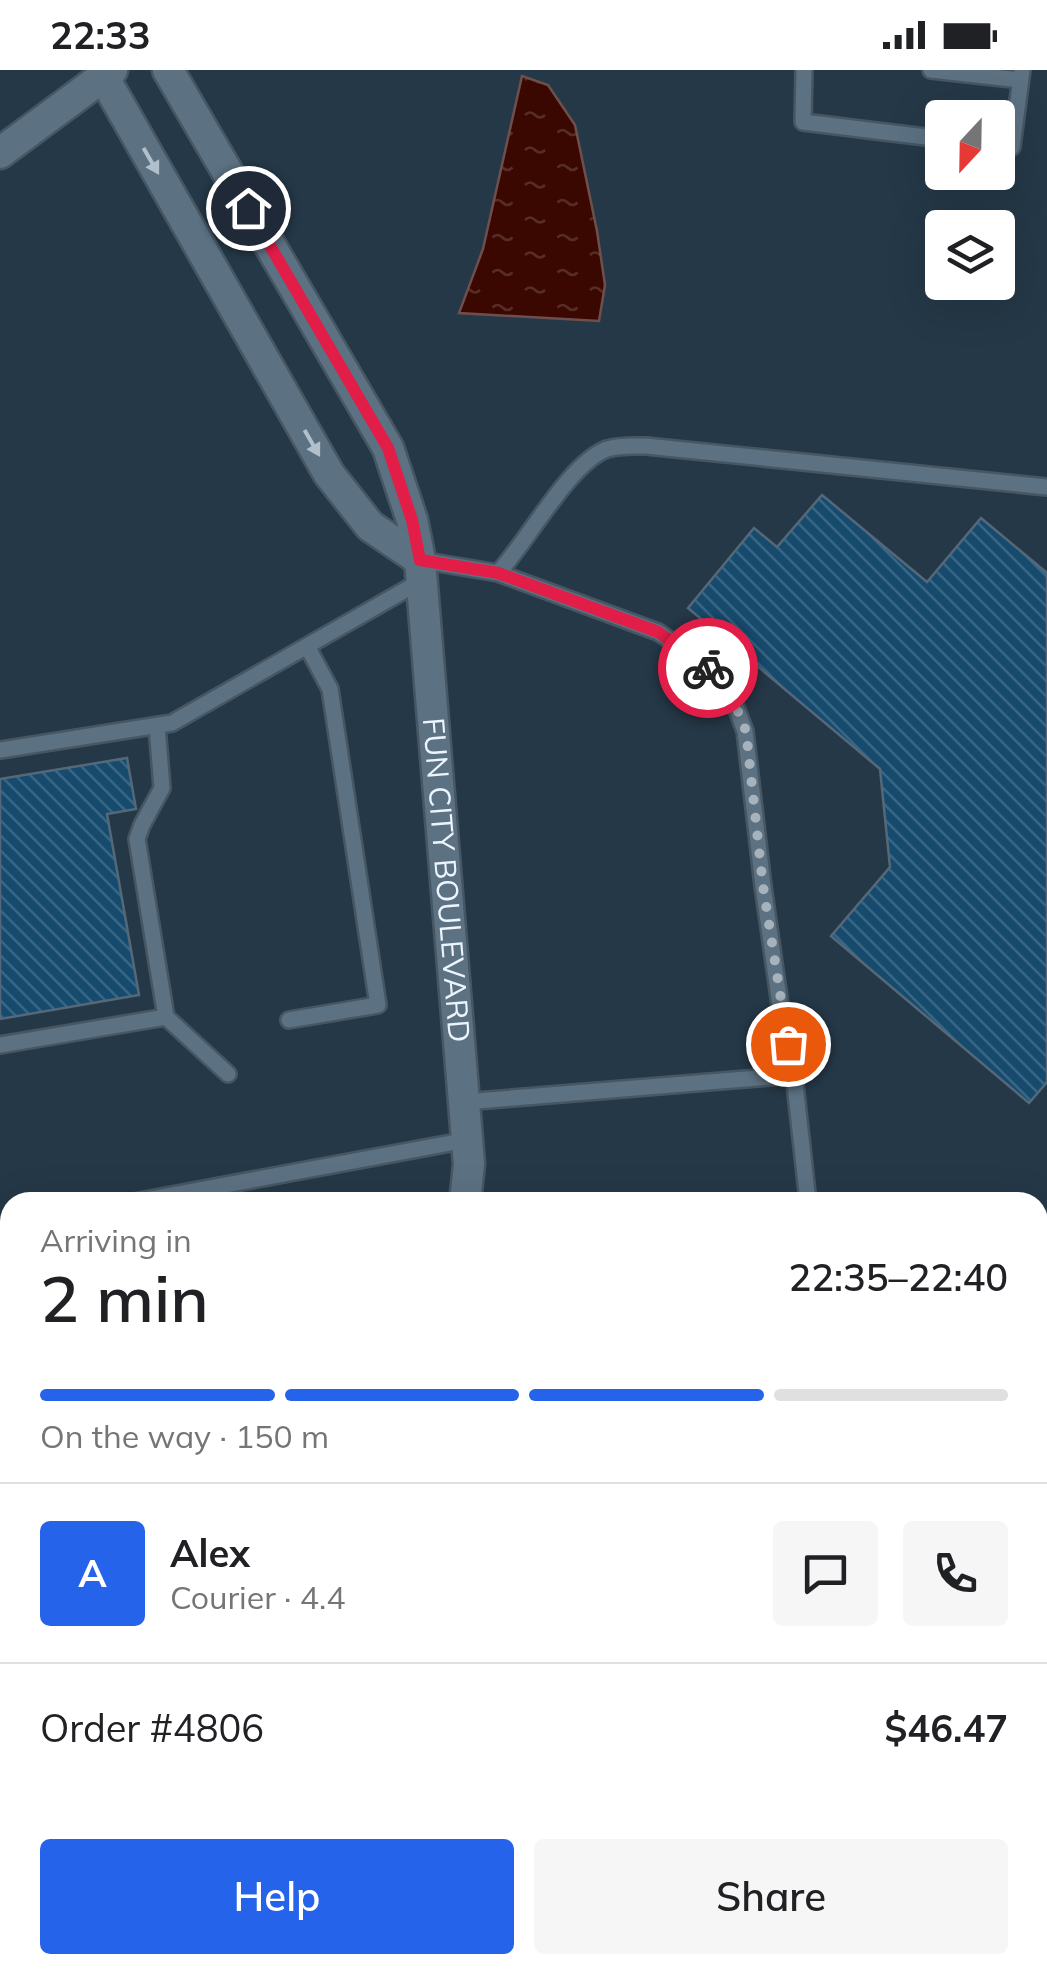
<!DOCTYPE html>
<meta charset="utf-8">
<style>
body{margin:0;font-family:Mulish,sans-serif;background:#f6f6f6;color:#202124;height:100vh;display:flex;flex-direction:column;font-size:38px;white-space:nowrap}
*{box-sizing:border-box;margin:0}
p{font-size:32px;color:#757577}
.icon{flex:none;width:55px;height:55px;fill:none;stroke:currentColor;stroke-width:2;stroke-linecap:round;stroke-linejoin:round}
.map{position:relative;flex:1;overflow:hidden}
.panel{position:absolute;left:0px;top:1122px;width:1048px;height:782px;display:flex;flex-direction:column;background:#fff;border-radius:30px 30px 0 0;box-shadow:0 10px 40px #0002}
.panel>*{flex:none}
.needle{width:65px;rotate:202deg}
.tools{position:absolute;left:925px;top:30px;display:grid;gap:20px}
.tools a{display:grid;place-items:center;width:90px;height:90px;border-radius:10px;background:#fff;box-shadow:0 10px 40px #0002;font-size:50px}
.pin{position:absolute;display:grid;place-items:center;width:85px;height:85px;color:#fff;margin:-42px;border:5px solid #fff;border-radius:50%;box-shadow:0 2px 10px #0007}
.courier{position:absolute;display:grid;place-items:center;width:100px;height:100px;margin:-50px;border:8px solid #e11d48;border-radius:50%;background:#fff;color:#222;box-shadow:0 2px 12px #0007}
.summary em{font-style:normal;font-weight:600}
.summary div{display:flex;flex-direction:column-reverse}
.summary{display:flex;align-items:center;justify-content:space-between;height:170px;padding:0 40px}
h1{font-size:65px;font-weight:600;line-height:75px}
.bar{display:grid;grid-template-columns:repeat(4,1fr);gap:15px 10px;align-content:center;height:120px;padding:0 40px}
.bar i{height:12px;border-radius:8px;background:#e0e0e0}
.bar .active{background:#2563eb}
.bar p{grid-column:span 4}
.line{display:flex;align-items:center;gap:25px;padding:0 40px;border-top:2px solid #e0e0e0}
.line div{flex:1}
.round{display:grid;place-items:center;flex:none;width:105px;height:105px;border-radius:10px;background:#f6f6f6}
.action{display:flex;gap:20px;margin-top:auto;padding:20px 40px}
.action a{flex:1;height:115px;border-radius:10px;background:#2563eb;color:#fff;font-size:40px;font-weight:600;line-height:115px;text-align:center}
.action a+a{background:#f6f6f6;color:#202124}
.status{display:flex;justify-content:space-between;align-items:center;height:70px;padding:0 50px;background:#fff;direction:ltr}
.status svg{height:28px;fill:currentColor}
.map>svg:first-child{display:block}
.park{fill:url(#park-tufts)}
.water{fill:url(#water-ripples);stroke:#6f4f4c;stroke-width:2.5}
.building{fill:url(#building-back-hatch);stroke:#546879;stroke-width:2.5}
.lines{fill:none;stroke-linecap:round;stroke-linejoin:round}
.lane-casing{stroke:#465763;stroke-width:20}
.street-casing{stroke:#465763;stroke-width:35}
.secondary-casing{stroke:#465763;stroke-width:35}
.lane{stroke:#5c7182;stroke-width:15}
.street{stroke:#5c7182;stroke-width:30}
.secondary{stroke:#5c7182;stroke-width:30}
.oneway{fill:#b2c0cc}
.done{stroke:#a6b3bd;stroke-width:10;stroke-dasharray:0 18}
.route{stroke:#e11d48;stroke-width:12}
.labels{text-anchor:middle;stroke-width:8;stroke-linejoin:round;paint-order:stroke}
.street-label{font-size:30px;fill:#ecf5fd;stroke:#1b2e3c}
</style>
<div class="status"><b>22:33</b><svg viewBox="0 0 49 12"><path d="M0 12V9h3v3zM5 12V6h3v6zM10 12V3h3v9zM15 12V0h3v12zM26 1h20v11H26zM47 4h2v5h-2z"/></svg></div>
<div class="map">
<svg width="1047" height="1903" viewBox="0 0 1047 1903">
<defs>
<pattern id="park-tufts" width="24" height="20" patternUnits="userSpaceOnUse" patternTransform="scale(2.5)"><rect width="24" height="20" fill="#805244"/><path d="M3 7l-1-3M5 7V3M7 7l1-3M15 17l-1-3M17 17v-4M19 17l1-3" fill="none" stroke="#926c60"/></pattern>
<pattern id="water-ripples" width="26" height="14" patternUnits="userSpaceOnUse" patternTransform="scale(2.5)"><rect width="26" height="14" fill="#3a0800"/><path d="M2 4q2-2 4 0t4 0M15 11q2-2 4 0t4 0" fill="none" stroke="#572d26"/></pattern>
<pattern id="building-back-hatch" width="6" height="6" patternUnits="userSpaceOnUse" patternTransform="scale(2.5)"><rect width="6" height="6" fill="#174b6e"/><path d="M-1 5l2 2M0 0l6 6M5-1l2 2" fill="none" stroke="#396684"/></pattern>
</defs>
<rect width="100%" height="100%" fill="#253847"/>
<path class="park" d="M 10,1660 L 10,1895 L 1038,1895 L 1038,1832 L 1047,1833 L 1047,1903 L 0,1903 L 0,1663 Z"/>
<path class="water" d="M 522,6 L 548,15 L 575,55 L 597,161 L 605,215 L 599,251 L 459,243 L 483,179 Z"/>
<path class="building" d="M 822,425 L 927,512 L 981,448 L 1047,503 L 1047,1012 L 1029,1033 L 831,866 L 890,797 L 880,699 L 688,538 L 754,458 L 777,477 Z
M 127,688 L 136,739 L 107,744 L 139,925 L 0,949 L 0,709 Z
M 10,1841 L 10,1881 L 0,1891 L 0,1851 Z
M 63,1895 L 140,1895 L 138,1903 L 82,1903 L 82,1899 L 63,1897 Z
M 162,1895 L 388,1895 L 387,1903 L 161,1903 Z"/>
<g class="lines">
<defs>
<path id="lane" d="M 804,0 L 803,52 L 942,69
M 931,0 L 1020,10
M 998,75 L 1012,77 L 1022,0
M 420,490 L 498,503 C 528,471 569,393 607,379 C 619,375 634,376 646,376 L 1047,417
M 498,503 L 658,562 L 696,588 L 720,607 L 734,632 L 745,661 L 763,816 L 781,942 L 794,1005
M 157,656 L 162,718 L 142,755 L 137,769 L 166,947
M 0,680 L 172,653 L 421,511
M 289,950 L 378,935 L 330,619 L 307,576
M 0,975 L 166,947 L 228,1004
M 464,1032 L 794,1005 L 808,1132
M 134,1132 L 467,1070
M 0,1157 L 10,1155
M 0,1225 L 10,1277
M 1038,1358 L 1047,1357
M 0,1557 L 10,1556"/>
<g id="street">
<path id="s1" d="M 168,0 L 388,378 L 412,450 L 420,490 L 469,1094 L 465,1132"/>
<path d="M 103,6 L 329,404 L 370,456 L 420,490"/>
<path d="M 0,1630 L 10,1626"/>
</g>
<path id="secondary" d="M 0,83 L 112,0"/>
</defs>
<use href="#lane" class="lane-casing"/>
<use href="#street" class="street-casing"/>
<use href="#secondary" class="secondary-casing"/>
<use href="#lane" class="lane"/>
<use href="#street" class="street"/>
<use href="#secondary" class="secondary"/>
</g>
<defs><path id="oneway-solid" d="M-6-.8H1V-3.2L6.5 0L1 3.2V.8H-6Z" transform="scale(2.5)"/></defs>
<g class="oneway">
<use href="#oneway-solid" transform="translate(151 91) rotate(60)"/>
<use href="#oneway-solid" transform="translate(312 373) rotate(60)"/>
</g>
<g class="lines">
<path class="done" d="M 708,598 L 720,608 L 734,632 L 746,661 L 763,816 L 788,974"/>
<path class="route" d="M 248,138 L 388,378 L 412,450 L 420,490 L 498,503 L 658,562 L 708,598"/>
</g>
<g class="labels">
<g class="street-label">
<text dy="10" stroke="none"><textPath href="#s1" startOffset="875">FUN CITY BOULEVARD</textPath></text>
</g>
</g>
</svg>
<div class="tools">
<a><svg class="needle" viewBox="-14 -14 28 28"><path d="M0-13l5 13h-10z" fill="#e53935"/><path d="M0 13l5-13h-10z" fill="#757577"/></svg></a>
<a><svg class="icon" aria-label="layers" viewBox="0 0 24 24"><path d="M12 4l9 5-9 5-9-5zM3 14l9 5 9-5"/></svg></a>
</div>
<div class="pin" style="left:788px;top:974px;background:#ea580c"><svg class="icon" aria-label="bag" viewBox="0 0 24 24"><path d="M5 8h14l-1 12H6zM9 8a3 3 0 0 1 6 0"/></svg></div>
<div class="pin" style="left:248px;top:138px;background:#1f2937"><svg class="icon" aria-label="home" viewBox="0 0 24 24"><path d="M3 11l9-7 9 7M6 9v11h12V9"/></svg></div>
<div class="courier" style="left:708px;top:598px"><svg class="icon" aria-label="bike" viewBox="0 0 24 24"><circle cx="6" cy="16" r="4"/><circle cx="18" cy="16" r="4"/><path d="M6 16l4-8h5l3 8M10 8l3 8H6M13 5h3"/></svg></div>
<section class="panel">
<div class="summary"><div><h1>2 min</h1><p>Arriving in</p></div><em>22:35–22:40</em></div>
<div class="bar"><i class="active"></i><i class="active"></i><i class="active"></i><i></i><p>On the way · 150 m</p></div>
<div class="line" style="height:180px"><b class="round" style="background:#2563eb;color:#fff">A</b><div><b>Alex</b><p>Courier · 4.4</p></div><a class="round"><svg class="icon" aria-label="chat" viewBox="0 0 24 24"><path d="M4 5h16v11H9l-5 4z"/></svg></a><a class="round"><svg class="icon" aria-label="phone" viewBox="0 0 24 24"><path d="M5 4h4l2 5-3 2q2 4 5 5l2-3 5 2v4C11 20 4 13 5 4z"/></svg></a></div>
<div class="line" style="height:130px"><div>Order #4806</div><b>$46.47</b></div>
<div class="action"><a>Help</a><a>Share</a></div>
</section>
</div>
